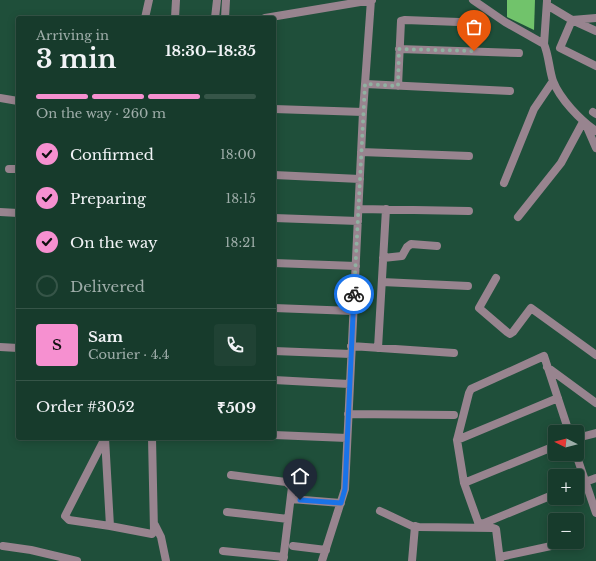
<!DOCTYPE html>
<meta charset="utf-8">
<style>
body{margin:0;font-family:"Libre Baskerville",serif;background:#204234;color:#f1f3f6;height:100vh;display:flex;flex-direction:column;font-size:15px;white-space:nowrap}
*{box-sizing:border-box;margin:0}
p{font-size:13px;color:#9eada9}
.icon{flex:none;width:22px;height:22px;fill:none;stroke:currentColor;stroke-width:2;stroke-linecap:round;stroke-linejoin:round}
.map{position:relative;flex:1;overflow:hidden}
.sheet{position:absolute;left:16px;top:16px;width:260px;height:424px;display:flex;flex-direction:column;background:#173b2c;border-radius:4px;box-shadow:0 2px 10px #0003,0 0 0 1px #365548}
.sheet>*{flex:none}
.needle{width:26px;rotate:276deg}
.tools{position:absolute;left:548px;top:425px;display:grid;gap:8px}
.tools a{display:grid;place-items:center;width:36px;height:36px;border-radius:4px;background:#173b2c;box-shadow:0 2px 10px #0003,0 0 0 1px #365548;font-size:20px}
.pin{position:absolute;display:grid;place-items:center;width:34px;height:34px;color:#fff;margin:-41px -17px;border-radius:50% 50% 50% 0;rotate:-45deg;box-shadow:0 0 4px #0007}
.pin .icon{rotate:45deg}
.courier{position:absolute;display:grid;place-items:center;width:40px;height:40px;margin:-20px;border:3px solid #1a73e8;border-radius:50%;background:#fff;color:#222;box-shadow:0 1px 5px #0007}
.summary em{font-style:normal;font-weight:700}
.summary div{display:flex;flex-direction:column-reverse}
.summary{display:flex;align-items:center;justify-content:space-between;height:68px;padding:0 20px}
h1{font-size:26px;font-weight:700;line-height:30px}
.bar{display:grid;grid-template-columns:repeat(4,1fr);gap:6px 4px;align-content:center;height:48px;padding:0 20px}
.bar i{height:5px;border-radius:3px;background:#365548}
.bar .active{background:#f690d0}
.bar p{grid-column:span 4}
.line{display:flex;align-items:center;gap:10px;padding:0 20px;border-top:1px solid #365548}
.line div{flex:1}
.round{display:grid;place-items:center;flex:none;width:42px;height:42px;border-radius:4px;background:#204234}
ol{padding:0 20px;list-style:none}
li{display:flex;align-items:center;gap:12px;height:44px}
li p{margin-inline-start:auto}
li .icon{padding:4px;border-radius:50%;background:#f690d0;color:#111;stroke-width:4}
li:last-child{color:#9eada9}
li i{width:22px;height:22px;border:2px solid #365548;border-radius:50%}
.map>svg:first-child{display:block}
.building{fill:#71c36b}
.lines{fill:none;stroke-linecap:round;stroke-linejoin:round}
.minor{stroke:#98848f;stroke-width:8}
.done{stroke:#90b1a1;stroke-width:4;stroke-dasharray:0 7.2}
.route{stroke:#1a73e8;stroke-width:5}
</style>
<div class="map">
<svg width="596" height="561" viewBox="0 0 596 561">
<rect width="100%" height="100%" fill="#1f4f3a"/>
<path class="building" d="M 507,0 L 535,0 L 534,30 L 507,17 Z"/>
<g class="lines">
<path class="minor" d="M 473,0 L 505,22 L 544,44 C 549,56 549,69 553,81 C 560,99 580,120 596,131
M 547,5 L 572,20 L 596,31
M 145,18 L 149,0
M 175,18 L 176,0
M 215,18 L 217,0
M 225,18 L 226,0
M 265,18 L 372,0
M 596,18 L 572,20 L 560,48 L 596,66
M 544,44 L 547,1
M 399,49 L 519,53
M 365,84 L 510,91
M 398,86 L 401,21 L 405,20 L 459,22
M 0,98 L 18,101
M 274,109 L 363,112
M 593,112 L 596,114
M 586,125 L 596,148
M 361,152 L 469,156
M 9,169 L 18,169
M 274,175 L 360,179
M 504,183 L 534,109 L 553,81
M 359,209 L 469,211
M 0,212 L 18,213
M 518,217 L 561,163 L 583,122
M 274,218 L 358,221
M 383,258 L 402,256 L 407,247 L 411,244 L 437,246
M 274,263 L 356,266
M 496,278 L 479,308 L 507,332 L 510,334 L 513,332 L 531,308 L 596,355
M 382,282 L 468,286
M 274,308 L 353,311
M 351,346 L 454,353
M 0,347 L 18,348
M 378,348 L 386,209
M 274,351 L 351,354
M 547,367 L 596,403
M 274,380 L 349,384
M 348,414 L 454,415
M 274,435 L 347,438
M 105,438 L 110,526 L 152,534 L 154,531 L 152,438
M 105,438 L 65,516 L 69,520 L 110,526
M 577,438 L 596,433
M 457,440 L 558,398
M 576,454 L 596,513
M 231,475 L 286,482 L 292,487 L 283,561
M 464,483 L 555,446
M 577,485 L 596,478
M 555,494 L 482,524 L 478,522 L 464,483 L 457,440 L 469,393 L 471,389 L 544,356 L 569,432
M 291,499 L 341,503
M 380,511 L 412,526 L 419,527 L 493,528 L 496,529 L 500,561
M 227,512 L 288,519
M 155,525 L 161,537 L 166,561
M 3,546 L 31,550 L 77,561
M 293,546 L 326,550
M 223,551 L 284,557
M 500,557 L 565,543
M 322,561 L 345,489 L 363,112 L 371,0
M 412,561 L 415,526"/>
</g>
<g class="lines">
<path class="done" d="M 354,294 L 365,84 L 398,86 L 399,49 L 474,51"/>
<path class="route" d="M 300,500 L 341,503 L 345,489 L 354,294"/>
</g>
</svg>
<div class="tools">
<a><svg class="needle" viewBox="-14 -14 28 28"><path d="M0-13l5 13h-10z" fill="#e53935"/><path d="M0 13l5-13h-10z" fill="#9eada9"/></svg></a>
<a>+</a>
<a>−</a>
</div>
<div class="pin" style="left:474px;top:51px;background:#ea580c"><svg class="icon" aria-label="bag" viewBox="0 0 24 24"><path d="M5 8h14l-1 12H6zM9 8a3 3 0 0 1 6 0"/></svg></div>
<div class="pin" style="left:300px;top:500px;background:#1f2937"><svg class="icon" aria-label="home" viewBox="0 0 24 24"><path d="M3 11l9-7 9 7M6 9v11h12V9"/></svg></div>
<div class="courier" style="left:354px;top:294px"><svg class="icon" aria-label="bike" viewBox="0 0 24 24"><circle cx="6" cy="16" r="4"/><circle cx="18" cy="16" r="4"/><path d="M6 16l4-8h5l3 8M10 8l3 8H6M13 5h3"/></svg></div>
<section class="sheet">
<div class="summary"><div><h1>3 min</h1><p>Arriving in</p></div><em>18:30–18:35</em></div>
<div class="bar"><i class="active"></i><i class="active"></i><i class="active"></i><i></i><p>On the way · 260 m</p></div>
<ol>
<li><svg class="icon" aria-label="check" viewBox="0 0 24 24"><path d="M5 12l5 5 9-10"/></svg>Confirmed<p>18:00</p></li>
<li><svg class="icon" aria-label="check" viewBox="0 0 24 24"><path d="M5 12l5 5 9-10"/></svg>Preparing<p>18:15</p></li>
<li><svg class="icon" aria-label="check" viewBox="0 0 24 24"><path d="M5 12l5 5 9-10"/></svg>On the way<p>18:21</p></li>
<li><i></i>Delivered</li>
</ol>
<div class="line" style="height:72px"><b class="round" style="background:#f690d0;color:#111">S</b><div><b>Sam</b><p>Courier · 4.4</p></div><a class="round"><svg class="icon" aria-label="phone" viewBox="0 0 24 24"><path d="M5 4h4l2 5-3 2q2 4 5 5l2-3 5 2v4C11 20 4 13 5 4z"/></svg></a></div>
<div class="line" style="height:52px"><div>Order #3052</div><b>₹509</b></div>
</section>
</div>
